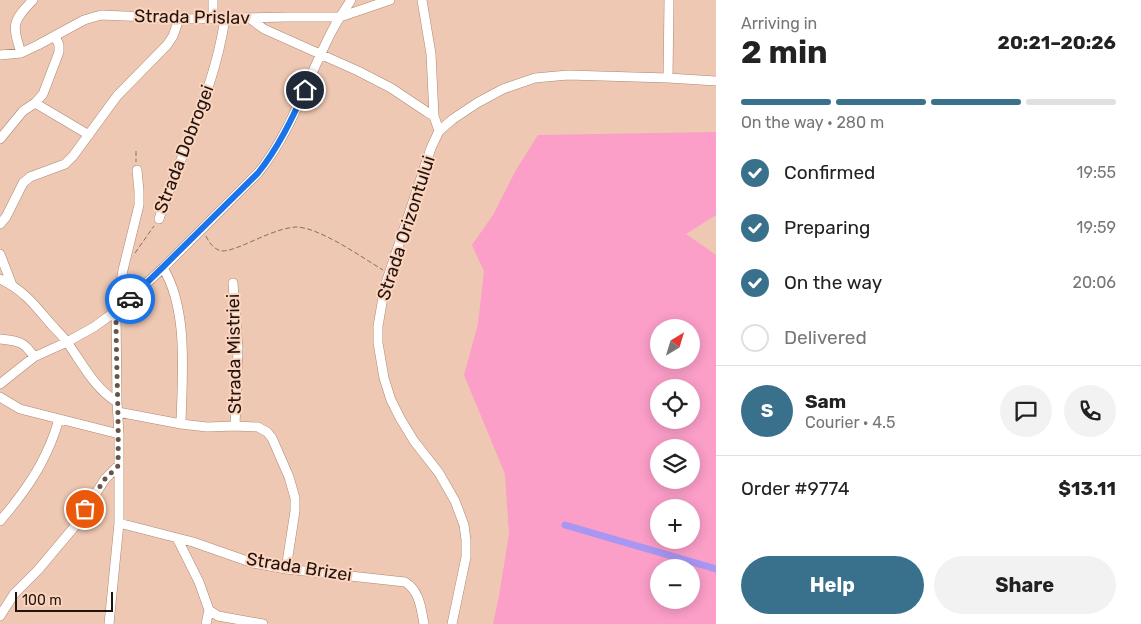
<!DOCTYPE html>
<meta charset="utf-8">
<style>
body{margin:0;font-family:Rubik,sans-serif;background:#f2f2f2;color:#222;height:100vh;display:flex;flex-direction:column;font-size:19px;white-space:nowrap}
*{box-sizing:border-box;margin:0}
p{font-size:16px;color:#767676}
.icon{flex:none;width:28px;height:28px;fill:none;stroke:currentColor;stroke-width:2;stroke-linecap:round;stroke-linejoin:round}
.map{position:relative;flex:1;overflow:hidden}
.details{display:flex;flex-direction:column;background:#fff;width:425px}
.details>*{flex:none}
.needle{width:32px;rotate:38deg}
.tools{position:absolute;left:650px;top:319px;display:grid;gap:10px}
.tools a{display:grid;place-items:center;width:50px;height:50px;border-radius:50%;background:#fff;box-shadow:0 2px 12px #0003;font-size:25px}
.scale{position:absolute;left:15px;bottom:12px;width:98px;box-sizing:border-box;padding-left:5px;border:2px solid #21140d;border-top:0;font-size:14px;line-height:18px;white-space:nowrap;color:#21140d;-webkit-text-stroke:4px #fbd5c0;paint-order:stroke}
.pin{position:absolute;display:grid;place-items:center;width:42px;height:42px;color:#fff;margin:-21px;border:2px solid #fff;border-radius:50%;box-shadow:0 1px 5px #0007}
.courier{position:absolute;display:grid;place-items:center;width:50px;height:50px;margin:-25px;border:4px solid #1a73e8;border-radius:50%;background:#fff;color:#222;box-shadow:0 1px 6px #0007}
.headline em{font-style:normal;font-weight:700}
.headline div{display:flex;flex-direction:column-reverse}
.headline{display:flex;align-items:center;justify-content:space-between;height:85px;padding:0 25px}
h1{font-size:32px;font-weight:700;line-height:38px}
.bar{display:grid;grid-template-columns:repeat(4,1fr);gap:8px 5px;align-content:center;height:60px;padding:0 25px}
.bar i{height:6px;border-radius:4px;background:#e0e0e0}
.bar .on{background:#39718c}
.bar p{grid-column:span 4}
.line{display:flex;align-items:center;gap:12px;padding:0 25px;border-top:1px solid #e0e0e0}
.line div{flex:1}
.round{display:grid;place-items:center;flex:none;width:52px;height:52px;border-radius:26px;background:#f2f2f2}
ol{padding:0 25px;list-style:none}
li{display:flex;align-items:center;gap:15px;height:55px}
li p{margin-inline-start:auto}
li .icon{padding:5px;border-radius:50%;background:#39718c;color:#fff;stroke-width:4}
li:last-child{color:#767676}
li i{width:28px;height:28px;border:2px solid #e0e0e0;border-radius:50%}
.button{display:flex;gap:10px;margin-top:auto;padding:10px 25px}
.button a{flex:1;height:58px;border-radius:30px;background:#39718c;color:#fff;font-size:20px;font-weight:700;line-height:58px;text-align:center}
.button a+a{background:#f2f2f2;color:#222}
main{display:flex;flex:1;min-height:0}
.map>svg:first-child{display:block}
.green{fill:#fb9ec8;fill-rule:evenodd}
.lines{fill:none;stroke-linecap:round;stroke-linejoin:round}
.canal{stroke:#a796f2;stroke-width:7}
.minor-casing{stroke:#ab8874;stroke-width:10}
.path{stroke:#886e60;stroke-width:1;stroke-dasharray:5 2.5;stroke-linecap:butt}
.minor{stroke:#fff;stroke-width:9}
.done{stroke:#695347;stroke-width:5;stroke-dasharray:0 9}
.route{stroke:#1a73e8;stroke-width:6}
.labels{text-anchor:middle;stroke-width:4;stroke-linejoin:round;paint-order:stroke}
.street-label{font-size:18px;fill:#21140d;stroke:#fbd5c0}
</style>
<main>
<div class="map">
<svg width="716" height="624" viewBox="0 0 716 624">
<rect width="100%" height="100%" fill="#eec8b3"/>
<path class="green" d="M 716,132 L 716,215 L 686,234 L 716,255 L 716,624 L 493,624 L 499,596 L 509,534 L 505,474 L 464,375 L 478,324 L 484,271 L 472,245 L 493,215 L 516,170 L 538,135 ZM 659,328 L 691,328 L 691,360 L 659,360 ZM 659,388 L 691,388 L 691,420 L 659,420 ZM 659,448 L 691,448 L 691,480 L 659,480 ZM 659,508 L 691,508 L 691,540 L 659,540 ZM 659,568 L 691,568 L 691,600 L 659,600 Z"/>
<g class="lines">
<path class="canal" d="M 565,525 L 716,569"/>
<defs>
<path id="minor" d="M 422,0 L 431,54 L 434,116 L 439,131
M 248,17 L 264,29 L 358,71 L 391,88 L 427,112 L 434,116
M 213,19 L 213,0
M 21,53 C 12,24 12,22 33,0
M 0,55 L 21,53 L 38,45 L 84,20 L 101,15 L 196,19 L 288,17 L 340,17 L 390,0
M 668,78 L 669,0
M 35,103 L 89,135
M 0,139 L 23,111 L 35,103 L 43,94 L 59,52 L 59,45 L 55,36
M 159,219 C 181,152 215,89 225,18
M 0,224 L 6,217 L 23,183 L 30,177 L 65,164 L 73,156 L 117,96 L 167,45 L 173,36 L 179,19
M 0,254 L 12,285
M 163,268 C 189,310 182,377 181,424
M 0,279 C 22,289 34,304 49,322 C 55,329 62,335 67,342 C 82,363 94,388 117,402
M 233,283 L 238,349 L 235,426
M 0,339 C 18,341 24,341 34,357
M 0,384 L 34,357 L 67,342 L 94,327 L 116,311 L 163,268 L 258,173 C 293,130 307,78 333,29 C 338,19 345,10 351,0
M 0,397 L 20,409 L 119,434
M 118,412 L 181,424 L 207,427 L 235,426 L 258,427 L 267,432 L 272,438 L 289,477 L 295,498 L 295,511 L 286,569
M 0,521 C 19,499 37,475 48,449 C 53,439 56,429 59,419
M 119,523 L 193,542 L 253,563 L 286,569 L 405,582 C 420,591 421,609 424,624
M 177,538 L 199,582 L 209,610 L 218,616 L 263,624
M 0,616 L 14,594 L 38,570 L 75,526 L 105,479 L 118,466
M 109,624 L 119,523 L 119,434 L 117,402 L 116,311 L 123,270 L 139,205 L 139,191 L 137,170
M 206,624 L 209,610
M 452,624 L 466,557 L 466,540 L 464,525 L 455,501 L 439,473 L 414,441 L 400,418 L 391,400 L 384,378 L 378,343 L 378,326 L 385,286 L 431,148 L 439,131 L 453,119 L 477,103 L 503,89 L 535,78 L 568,75 L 668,78 L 716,81"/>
</defs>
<use href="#minor" class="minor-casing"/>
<path class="path" d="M 136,151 L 136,162
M 206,236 C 209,243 215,250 222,251 C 229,251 235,248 241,246 C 258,239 279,228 296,227 C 319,227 363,258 383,270
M 135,253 L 154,226"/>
<use href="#minor" class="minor"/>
</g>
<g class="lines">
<path class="done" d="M 85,509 L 105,479 L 118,466 C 119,414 116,363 116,311 L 130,299"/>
<path class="route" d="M 130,299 L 162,268 L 258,173 C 278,148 292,119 305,90"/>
</g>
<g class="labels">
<g class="street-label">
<text transform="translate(192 17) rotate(1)" y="6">Strada Prislav</text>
<text transform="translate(184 149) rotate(-69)" y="6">Strada Dobrogei</text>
<text transform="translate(406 228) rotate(-72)" y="6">Strada Orizontului</text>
<text transform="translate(234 354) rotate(-91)" y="6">Strada Mistriei</text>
<text transform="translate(299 567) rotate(9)" y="6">Strada Brizei</text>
</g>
</g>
</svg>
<div class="tools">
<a><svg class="needle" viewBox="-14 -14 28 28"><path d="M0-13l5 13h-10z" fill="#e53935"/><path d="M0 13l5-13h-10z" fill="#767676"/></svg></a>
<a><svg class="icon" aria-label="locate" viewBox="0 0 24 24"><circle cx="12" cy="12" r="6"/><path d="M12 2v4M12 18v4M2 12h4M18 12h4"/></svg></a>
<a><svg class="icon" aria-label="layers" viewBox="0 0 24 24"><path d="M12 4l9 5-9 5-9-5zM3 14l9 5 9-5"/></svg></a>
<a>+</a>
<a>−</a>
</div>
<div class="scale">100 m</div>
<div class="pin" style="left:85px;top:509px;background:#ea580c"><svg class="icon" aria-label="bag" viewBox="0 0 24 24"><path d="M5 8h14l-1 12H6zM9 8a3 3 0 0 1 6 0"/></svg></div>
<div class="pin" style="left:305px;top:90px;background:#1f2937"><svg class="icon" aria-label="home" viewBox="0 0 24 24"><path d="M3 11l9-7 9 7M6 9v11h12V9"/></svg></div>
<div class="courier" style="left:130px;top:299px"><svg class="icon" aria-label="car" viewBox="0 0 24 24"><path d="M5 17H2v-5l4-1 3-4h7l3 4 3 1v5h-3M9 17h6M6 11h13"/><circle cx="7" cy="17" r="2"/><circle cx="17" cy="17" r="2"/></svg></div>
</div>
<section class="details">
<div class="headline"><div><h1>2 min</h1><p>Arriving in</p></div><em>20:21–20:26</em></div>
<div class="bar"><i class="on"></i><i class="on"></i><i class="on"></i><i></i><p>On the way · 280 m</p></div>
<ol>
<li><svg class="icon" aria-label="check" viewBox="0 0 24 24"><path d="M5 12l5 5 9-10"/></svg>Confirmed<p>19:55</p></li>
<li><svg class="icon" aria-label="check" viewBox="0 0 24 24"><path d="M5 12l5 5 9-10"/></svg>Preparing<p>19:59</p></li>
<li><svg class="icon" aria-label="check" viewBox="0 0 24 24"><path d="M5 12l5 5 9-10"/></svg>On the way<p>20:06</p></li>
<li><i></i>Delivered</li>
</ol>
<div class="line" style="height:90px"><b class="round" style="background:#39718c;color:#fff">S</b><div><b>Sam</b><p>Courier · 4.5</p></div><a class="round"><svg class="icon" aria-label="chat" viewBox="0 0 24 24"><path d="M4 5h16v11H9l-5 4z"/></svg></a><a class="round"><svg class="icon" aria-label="phone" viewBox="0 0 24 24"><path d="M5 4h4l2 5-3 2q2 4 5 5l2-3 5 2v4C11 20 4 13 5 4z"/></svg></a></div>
<div class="line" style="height:65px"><div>Order #9774</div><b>$13.11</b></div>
<div class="button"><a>Help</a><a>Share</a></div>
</section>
</main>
